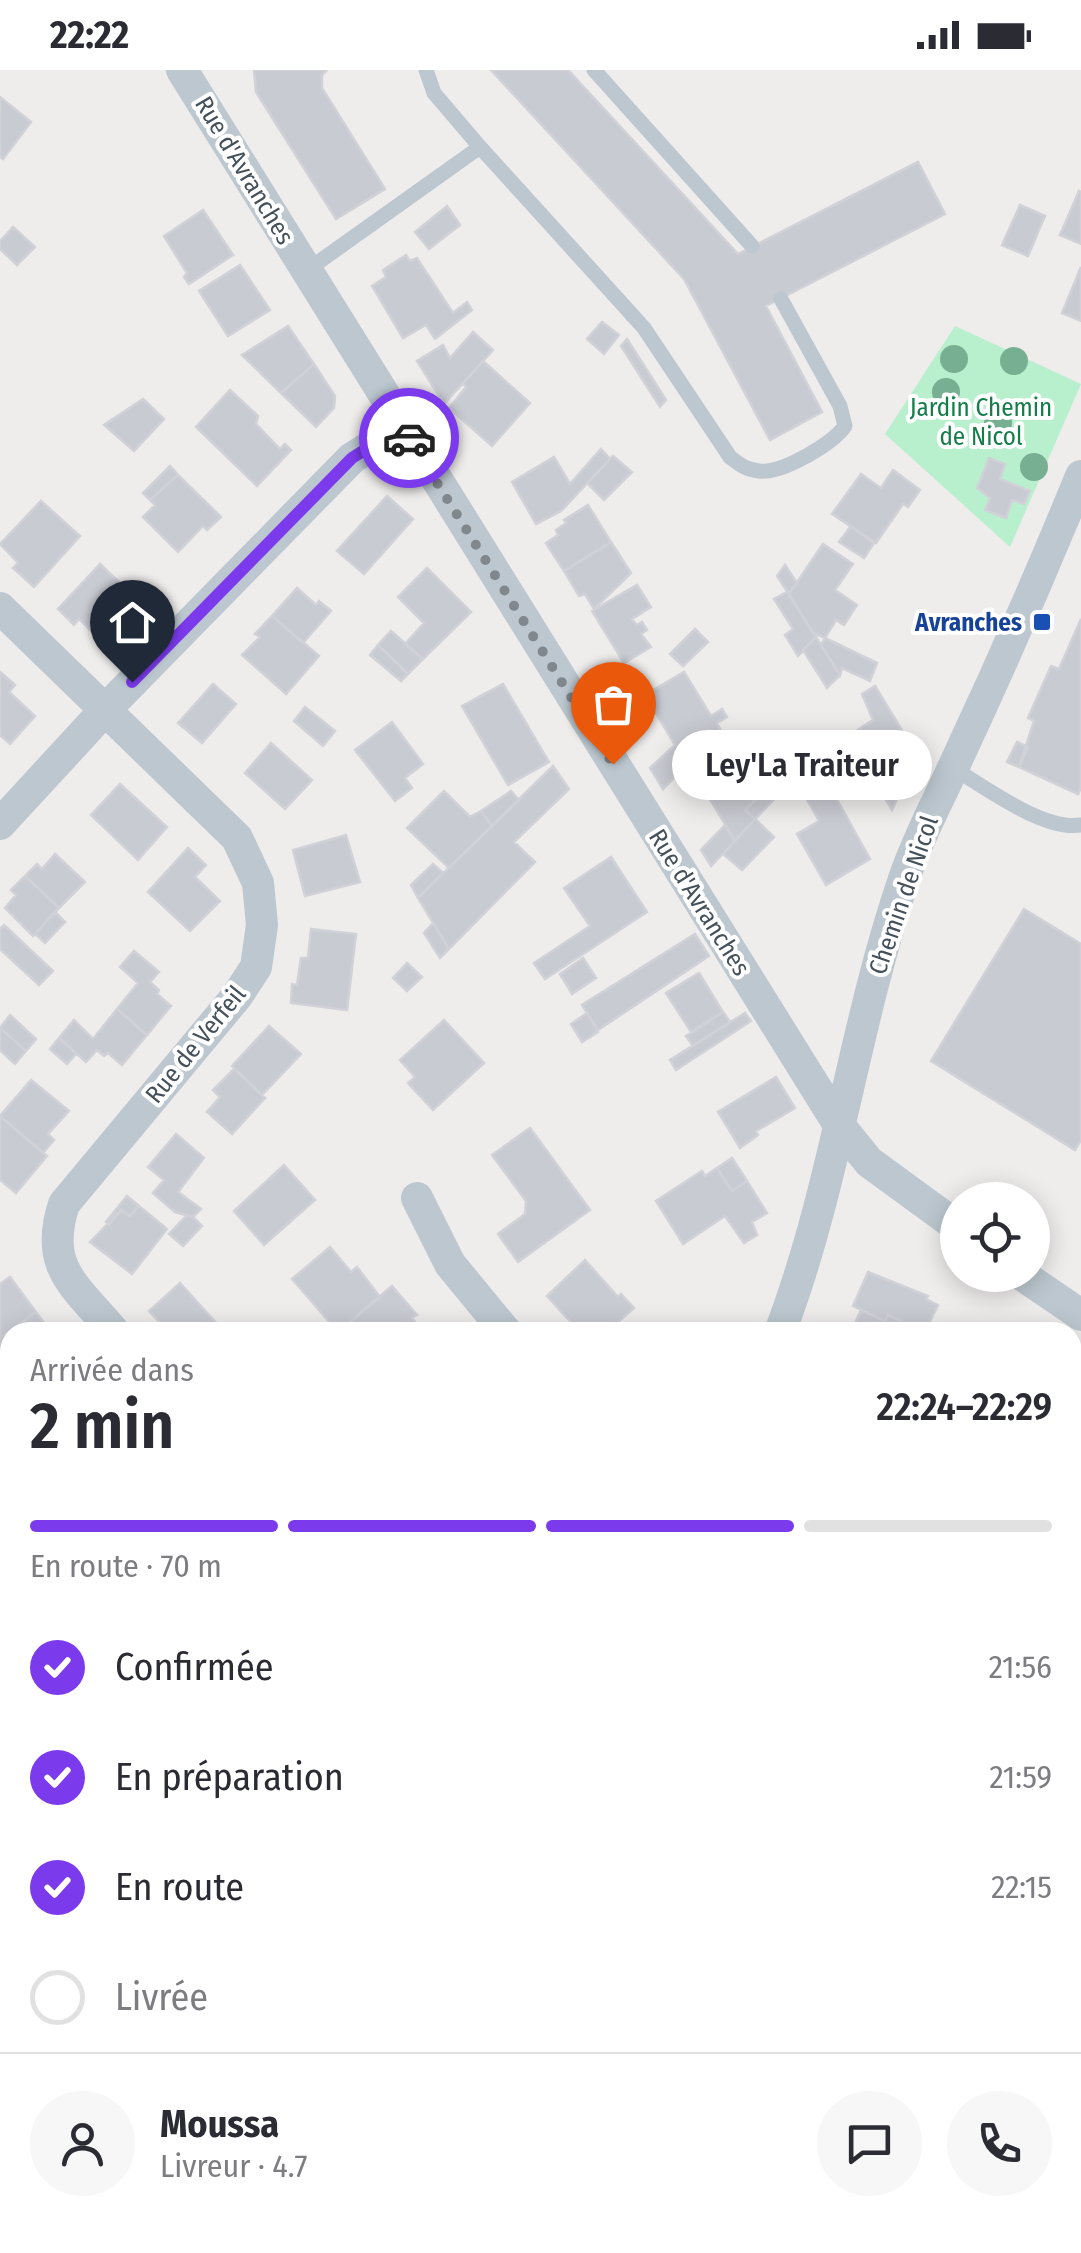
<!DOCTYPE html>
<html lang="fr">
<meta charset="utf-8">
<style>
body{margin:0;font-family:"Fira Sans Condensed",sans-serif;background:#f7f7f7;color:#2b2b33;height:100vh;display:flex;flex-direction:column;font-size:38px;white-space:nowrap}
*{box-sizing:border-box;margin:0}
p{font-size:32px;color:#7c7c81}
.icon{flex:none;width:55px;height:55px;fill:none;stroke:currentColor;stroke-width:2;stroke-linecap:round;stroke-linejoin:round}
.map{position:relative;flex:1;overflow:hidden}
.panel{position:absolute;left:0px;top:1252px;width:1082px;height:932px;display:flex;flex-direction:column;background:#fff;border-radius:30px 30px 0 0;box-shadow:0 5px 25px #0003}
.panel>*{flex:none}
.fabs{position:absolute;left:940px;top:1112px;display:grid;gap:20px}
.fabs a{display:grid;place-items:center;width:110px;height:110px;border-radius:50%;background:#fff;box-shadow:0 5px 25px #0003;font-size:50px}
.pin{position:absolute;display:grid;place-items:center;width:85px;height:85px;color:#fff;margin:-102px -42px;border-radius:50% 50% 50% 0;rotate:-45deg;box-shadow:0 0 10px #0007}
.pin .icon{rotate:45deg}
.courier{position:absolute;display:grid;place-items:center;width:100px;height:100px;margin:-50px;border:8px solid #7c3aed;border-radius:50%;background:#fff;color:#222;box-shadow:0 2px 12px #0007}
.bubble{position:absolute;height:70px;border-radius:35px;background:#fff;box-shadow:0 5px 25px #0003;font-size:32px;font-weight:600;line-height:70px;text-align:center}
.headline em{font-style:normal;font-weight:600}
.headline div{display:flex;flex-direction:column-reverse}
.headline{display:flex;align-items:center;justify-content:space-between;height:170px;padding:0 30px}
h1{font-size:65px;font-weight:600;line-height:75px}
.bar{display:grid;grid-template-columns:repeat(4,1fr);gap:15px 10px;align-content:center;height:120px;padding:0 30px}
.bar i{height:12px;border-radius:8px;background:#e1e1e2}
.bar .current{background:#7c3aed}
.bar p{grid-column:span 4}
.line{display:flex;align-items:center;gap:25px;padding:0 30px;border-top:2px solid #e1e1e2}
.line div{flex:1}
.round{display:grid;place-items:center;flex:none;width:105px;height:105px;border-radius:52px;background:#f7f7f7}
ol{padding:0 30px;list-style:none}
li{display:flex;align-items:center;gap:30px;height:110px}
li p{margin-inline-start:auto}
li .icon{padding:10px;border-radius:50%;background:#7c3aed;color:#fff;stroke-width:4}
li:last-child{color:#7c7c81}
li i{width:55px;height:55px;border:5px solid #e1e1e2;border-radius:50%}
.status{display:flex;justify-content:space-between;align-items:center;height:70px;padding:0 50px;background:#fff;direction:ltr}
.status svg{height:28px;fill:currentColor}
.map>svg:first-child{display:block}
.green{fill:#b8efcd}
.building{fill:#c9cbd2;stroke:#d0d2d8;stroke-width:2.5}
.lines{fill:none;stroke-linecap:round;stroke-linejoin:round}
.lane{stroke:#bcc7cf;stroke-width:15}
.street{stroke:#bcc7cf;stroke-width:32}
.tree{fill:#77af92}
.done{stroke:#80878d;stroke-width:10;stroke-dasharray:0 18}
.route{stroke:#7c3aed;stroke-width:12}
.transit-dot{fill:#1a4fb4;stroke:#fff;stroke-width:4}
.labels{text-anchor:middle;stroke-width:8;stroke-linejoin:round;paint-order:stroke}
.street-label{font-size:25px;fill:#44505a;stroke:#fff}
.park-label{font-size:25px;fill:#147d48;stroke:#fff}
.transit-label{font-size:25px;font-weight:bold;fill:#164399;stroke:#fff;text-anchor:end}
</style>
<div class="status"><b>22:22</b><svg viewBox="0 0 49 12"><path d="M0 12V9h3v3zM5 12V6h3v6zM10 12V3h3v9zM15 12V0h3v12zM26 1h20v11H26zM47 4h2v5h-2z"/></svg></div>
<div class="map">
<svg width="1081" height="2183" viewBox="0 0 1081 2183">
<rect width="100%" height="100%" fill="#efecec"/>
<path class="green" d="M 955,256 L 1081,314 L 1010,477 L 885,364 Z"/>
<path class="building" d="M 254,0 L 327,0 L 322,5 L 322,18 L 385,119 L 336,149 L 256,22 Z
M 491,0 L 568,0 L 738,184 L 918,92 L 945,144 L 766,236 L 822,342 L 770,370 L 684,209 Z
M 0,27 L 31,52 L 3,89 L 0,87 Z
M 1079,121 L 1081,122 L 1081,174 L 1060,165 Z
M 1020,135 L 1045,146 L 1028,186 L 1002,175 Z
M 447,136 L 460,155 L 429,179 L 415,162 Z
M 203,140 L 233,185 L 189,214 L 184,207 L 187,203 L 164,166 Z
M 13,157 L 35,177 L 17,195 L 0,179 L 0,171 Z
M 406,185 L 410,191 L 417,188 L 453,243 L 467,232 L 472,240 L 435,269 L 426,255 L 403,268 L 372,216 L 386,207 L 383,200 Z
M 240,195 L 270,240 L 228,266 L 199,221 Z
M 1081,197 L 1081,251 L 1062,243 Z
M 602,252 L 619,265 L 604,284 L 587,269 Z
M 288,256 L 314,294 L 281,323 L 242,285 Z
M 473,262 L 493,280 L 444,334 L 417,291 L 443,275 L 450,288 Z
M 627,269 L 666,330 L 660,337 L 621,276 Z
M 483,291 L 530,333 L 492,376 L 449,338 L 466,317 L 463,313 Z
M 314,294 L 335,326 L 334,338 L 316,357 L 281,323 Z
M 230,320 L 258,346 L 256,354 L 280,379 L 285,374 L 291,380 L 257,416 L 196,357 Z
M 143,329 L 164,349 L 134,381 L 104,355 Z
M 601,379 L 610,389 L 561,441 L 536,454 L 512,412 L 554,387 L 570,414 Z
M 613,386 L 632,402 L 604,430 L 587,413 Z
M 989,388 L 1005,394 L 1000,409 L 1030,421 L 1024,434 L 1012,430 L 1006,448 L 985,440 L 990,428 L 977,418 Z
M 170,396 L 178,405 L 150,430 L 143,423 Z
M 893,400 L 920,420 L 908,437 L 903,434 L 876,473 L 832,444 L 861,404 L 881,418 Z
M 178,405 L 221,447 L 207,460 L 203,456 L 178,482 L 143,447 L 155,435 L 150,430 Z
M 387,426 L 413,449 L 364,504 L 337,481 Z
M 41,431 L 80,466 L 34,517 L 13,498 L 18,493 L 0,474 Z
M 588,435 L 611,472 L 564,501 L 546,473 L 558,465 L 556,460 L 566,453 L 564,450 Z
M 851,456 L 874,473 L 864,488 L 839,472 Z
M 611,472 L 631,503 L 594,539 L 585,524 L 579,526 L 564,501 Z
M 823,474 L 853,494 L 835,520 L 857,535 L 844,555 L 836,550 L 825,568 L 813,563 L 789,524 Z
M 100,494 L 140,532 L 103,572 L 79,549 L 74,555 L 58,539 Z
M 785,495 L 797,513 L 789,524 L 777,506 Z
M 427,498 L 471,542 L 423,589 L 405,574 L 424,553 L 398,527 Z
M 637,515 L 651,537 L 632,549 L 637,555 L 642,552 L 647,560 L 641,564 L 651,577 L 624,593 L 592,541 Z
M 297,518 L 316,535 L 319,531 L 331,541 L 303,573 L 272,546 Z
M 787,522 L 816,567 L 798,586 L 785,565 L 793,559 L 774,529 Z
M 272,546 L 319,586 L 286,624 L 242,585 L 260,567 L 255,564 Z
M 1081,549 L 1081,718 L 1078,724 L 1019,697 L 1034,651 L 1028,648 L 1051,596 L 1059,599 Z
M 695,559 L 708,572 L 683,596 L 670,584 Z
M 391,561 L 423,589 L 408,604 L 378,575 Z
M 816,567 L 840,605 L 827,618 L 803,580 Z
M 825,568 L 877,593 L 870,611 L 842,598 L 840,605 L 821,575 Z
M 378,575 L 408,604 L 401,611 L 370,585 Z
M 0,602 L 15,615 L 9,622 L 35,646 L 10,674 L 0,665 Z
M 684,602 L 711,646 L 722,639 L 727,647 L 717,653 L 721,661 L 663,719 L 650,698 L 675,675 L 645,625 Z
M 213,614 L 236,634 L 202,673 L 178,653 Z
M 503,614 L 549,692 L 508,715 L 462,636 Z
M 875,616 L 917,685 L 892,740 L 848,666 L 873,650 L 862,624 Z
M 305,637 L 335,661 L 323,676 L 294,651 Z
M 392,652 L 423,694 L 405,708 L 412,718 L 395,731 L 355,680 Z
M 721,661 L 746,702 L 708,726 L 688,694 Z
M 1017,672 L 1028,677 L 1019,697 L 1007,692 Z
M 271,673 L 312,710 L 285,739 L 245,703 Z
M 815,689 L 824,706 L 801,719 L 795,708 Z
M 553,696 L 569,719 L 514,772 L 535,792 L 449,879 L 418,828 Z
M 746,702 L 761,725 L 745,740 L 755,749 L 735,771 L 708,726 Z
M 783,702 L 792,711 L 755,749 L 745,740 Z
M 824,706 L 870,789 L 826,815 L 797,764 L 819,751 L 801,719 Z
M 120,714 L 167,757 L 138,790 L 91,745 Z
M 444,721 L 470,747 L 481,741 L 492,756 L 449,798 L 407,758 Z
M 511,721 L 519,730 L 492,756 L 481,741 Z
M 755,749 L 774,767 L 742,800 L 723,784 Z
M 725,755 L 735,771 L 711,796 L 701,780 Z
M 346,765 L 360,812 L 305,826 L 293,780 Z
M 188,778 L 206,795 L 195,807 L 220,831 L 190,861 L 148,822 Z
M 55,784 L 85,812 L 59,838 L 25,806 L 37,794 L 42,799 Z
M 611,787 L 647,842 L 545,909 L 534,893 L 590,856 L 564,818 Z
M 433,794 L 443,803 L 418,828 L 411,815 Z
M 25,806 L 59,838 L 33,866 L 5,838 L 16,825 L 11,820 Z
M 1024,839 L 1081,874 L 1081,1070 L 1075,1080 L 931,991 Z
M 55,842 L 65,852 L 45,873 L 35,864 Z
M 433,853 L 449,879 L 440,888 L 424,863 Z
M 4,855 L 53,901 L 39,915 L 0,879 L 0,859 Z
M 311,859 L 356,864 L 347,940 L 291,933 L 292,914 L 297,915 L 301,888 L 308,888 Z
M 695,864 L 709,886 L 598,960 L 582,935 Z
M 134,881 L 159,902 L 150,912 L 159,920 L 157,924 L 171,936 L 147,965 L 117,939 L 138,913 L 120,897 Z
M 583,888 L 596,908 L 572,924 L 560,904 Z
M 407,893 L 422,907 L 407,921 L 393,908 Z
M 699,903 L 723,942 L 691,962 L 666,923 Z
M 117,939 L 147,965 L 122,995 L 108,983 L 104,986 L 97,980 L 86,992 L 59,968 L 74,950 L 93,969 Z
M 723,942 L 730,952 L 693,976 L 686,966 Z
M 587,943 L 598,962 L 582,972 L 571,954 Z
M 745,943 L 751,951 L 676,1000 L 670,990 Z
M 10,945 L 36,969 L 26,981 L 0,958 Z
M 444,950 L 484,993 L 433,1040 L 408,1013 L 415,1007 L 400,990 Z
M 269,956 L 301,984 L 262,1025 L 232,996 Z
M 0,958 L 26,981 L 15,994 L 0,980 Z
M 59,968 L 76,984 L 67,994 L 50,979 Z
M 234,999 L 265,1028 L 232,1064 L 207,1042 L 220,1027 L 213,1020 Z
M 776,1007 L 795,1038 L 756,1061 L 758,1065 L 740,1078 L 718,1042 Z
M 31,1010 L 69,1041 L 48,1064 L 54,1070 L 43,1083 L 0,1046 Z
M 0,1046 L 47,1086 L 16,1123 L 0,1110 Z
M 530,1058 L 590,1140 L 518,1192 L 498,1164 L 525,1144 L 526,1131 L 492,1085 Z
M 176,1064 L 204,1088 L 178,1122 L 201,1139 L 193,1147 L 175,1142 L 153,1123 L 164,1110 L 148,1097 Z
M 732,1088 L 747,1111 L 732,1121 L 717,1098 Z
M 284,1095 L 315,1130 L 264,1175 L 234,1141 Z
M 717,1098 L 732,1121 L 747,1111 L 767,1143 L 752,1152 L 757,1165 L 744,1173 L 725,1146 L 683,1174 L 656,1131 L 702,1101 L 705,1106 Z
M 127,1126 L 139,1136 L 130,1146 L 121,1140 L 109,1155 L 106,1152 Z
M 139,1136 L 167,1159 L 132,1204 L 90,1172 L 121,1140 L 130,1146 Z
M 186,1146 L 193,1147 L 202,1156 L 183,1176 L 169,1164 Z
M 330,1177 L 351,1202 L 357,1197 L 380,1227 L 338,1262 L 292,1209 Z
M 585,1190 L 618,1227 L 621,1224 L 634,1238 L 607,1262 L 580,1262 L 547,1226 Z
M 868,1202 L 928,1226 L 926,1229 L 938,1235 L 925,1262 L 909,1262 L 898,1258 L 901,1251 L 888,1245 L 885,1251 L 853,1236 Z
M 10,1207 L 36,1242 L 0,1268 L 0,1214 Z
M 180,1213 L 217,1254 L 208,1262 L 169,1262 L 149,1241 Z
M 392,1216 L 417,1245 L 412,1248 L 423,1262 L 338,1262 Z
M 861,1240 L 885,1251 L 888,1245 L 901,1251 L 898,1258 L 909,1262 L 851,1262 Z
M 36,1242 L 51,1262 L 10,1262 L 10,1288 L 0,1275 L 0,1268 Z
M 1072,1319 L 1081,1325 L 1081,1348 L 1072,1358 Z
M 0,1389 L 10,1399 L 10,1431 L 0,1441 Z
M 10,1431 L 10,1473 L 0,1462 L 0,1441 Z
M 10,1640 L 10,1705 L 0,1694 L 0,1649 Z
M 0,1860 L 10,1871 L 10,1895 L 0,1905 Z
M 1072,2026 L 1081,2036 L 1081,2117 L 1078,2119 L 1072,2113 Z
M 0,2154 L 10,2161 L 10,2175 L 26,2178 L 21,2183 L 0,2183 Z
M 571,2175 L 633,2175 L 621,2183 L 576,2183 Z
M 736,2175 L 853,2175 L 858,2183 L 742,2183 Z"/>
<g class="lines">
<path class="lane" d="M 426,0 L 434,23 L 480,77
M 594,0 L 752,176
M 306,201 L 480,77 L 644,258 L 730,387 C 739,394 746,400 759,401 C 782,404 832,374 845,356 L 840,336 L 781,229
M 953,698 C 985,717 1043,761 1081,755
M 154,2175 L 162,2183"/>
<path class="street" d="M 182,0 L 839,1055 L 869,1092 L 958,1157
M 0,538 L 237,768 L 258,813 L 262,855 L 256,897 L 237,926 L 64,1134 C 43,1198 76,1216 114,1262
M 0,754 L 105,640 L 352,388 L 402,357
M 417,1128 L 450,1194 L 506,1262
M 1022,1205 L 1081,1245
M 780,1262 C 836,1115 853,958 904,809 C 917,770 936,735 953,698 C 998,602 1041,504 1081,406
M 0,1526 L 10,1537
M 0,1791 L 10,1782
M 0,2126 L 10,2137
M 46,2175 L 53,2183
M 939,2175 L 945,2183"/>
</g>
<g class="tree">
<circle cx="954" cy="289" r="14"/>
<circle cx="1014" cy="291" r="14"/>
<circle cx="946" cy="322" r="14"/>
<circle cx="998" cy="353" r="14"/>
<circle cx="1034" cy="397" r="14"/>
</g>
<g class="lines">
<path class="done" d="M 409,368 L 613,694"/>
<path class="route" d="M 132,612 L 352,388 L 402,356 L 409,368"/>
</g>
<rect class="transit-dot" x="1032" y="542" width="20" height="20" rx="5"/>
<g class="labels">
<g class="street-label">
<text transform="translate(245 100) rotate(59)" y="9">Rue d'Avranches</text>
<text transform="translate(903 825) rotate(-71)" y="9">Chemin de Nicol</text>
<text transform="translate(700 832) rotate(58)" y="9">Rue d'Avranches</text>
<text transform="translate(195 974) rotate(-51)" y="9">Rue de Verfeil</text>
</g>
<g class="park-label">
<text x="981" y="346">Jardin Chemin<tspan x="981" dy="29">de Nicol</tspan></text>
</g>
<g class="transit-label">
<text x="1022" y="561">Avranches</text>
</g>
</g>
</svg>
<div class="fabs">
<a><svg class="icon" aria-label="locate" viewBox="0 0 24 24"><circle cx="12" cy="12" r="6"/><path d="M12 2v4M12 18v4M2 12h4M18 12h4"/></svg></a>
</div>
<div class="pin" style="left:613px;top:694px;background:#ea580c"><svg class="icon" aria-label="bag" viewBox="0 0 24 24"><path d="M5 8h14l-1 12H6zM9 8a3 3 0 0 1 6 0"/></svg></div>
<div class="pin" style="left:132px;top:612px;background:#1f2937"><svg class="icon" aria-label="home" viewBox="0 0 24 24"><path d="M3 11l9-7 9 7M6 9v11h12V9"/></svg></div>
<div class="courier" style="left:409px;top:368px"><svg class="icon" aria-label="car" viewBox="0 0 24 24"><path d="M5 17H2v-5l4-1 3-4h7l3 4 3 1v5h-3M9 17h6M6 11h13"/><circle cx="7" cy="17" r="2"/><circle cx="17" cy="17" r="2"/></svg></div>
<div class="bubble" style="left:672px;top:660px;width:260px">Ley'La Traiteur</div>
<section class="panel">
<div class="headline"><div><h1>2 min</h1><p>Arrivée dans</p></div><em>22:24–22:29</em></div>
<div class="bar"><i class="current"></i><i class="current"></i><i class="current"></i><i></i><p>En route · 70 m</p></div>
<ol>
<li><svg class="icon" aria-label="check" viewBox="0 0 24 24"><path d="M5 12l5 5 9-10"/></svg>Confirmée<p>21:56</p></li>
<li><svg class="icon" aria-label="check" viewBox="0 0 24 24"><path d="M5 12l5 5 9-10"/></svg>En préparation<p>21:59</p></li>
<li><svg class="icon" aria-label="check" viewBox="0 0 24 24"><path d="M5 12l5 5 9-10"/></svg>En route<p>22:15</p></li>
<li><i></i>Livrée</li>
</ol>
<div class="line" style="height:180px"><a class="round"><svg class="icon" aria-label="person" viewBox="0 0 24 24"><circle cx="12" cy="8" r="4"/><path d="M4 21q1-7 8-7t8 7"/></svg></a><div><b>Moussa</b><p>Livreur · 4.7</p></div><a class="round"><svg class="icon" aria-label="chat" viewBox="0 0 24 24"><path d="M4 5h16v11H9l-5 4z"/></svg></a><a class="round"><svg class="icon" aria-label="phone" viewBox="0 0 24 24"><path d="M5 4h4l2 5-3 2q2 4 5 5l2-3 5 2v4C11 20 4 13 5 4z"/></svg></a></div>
</section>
</div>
